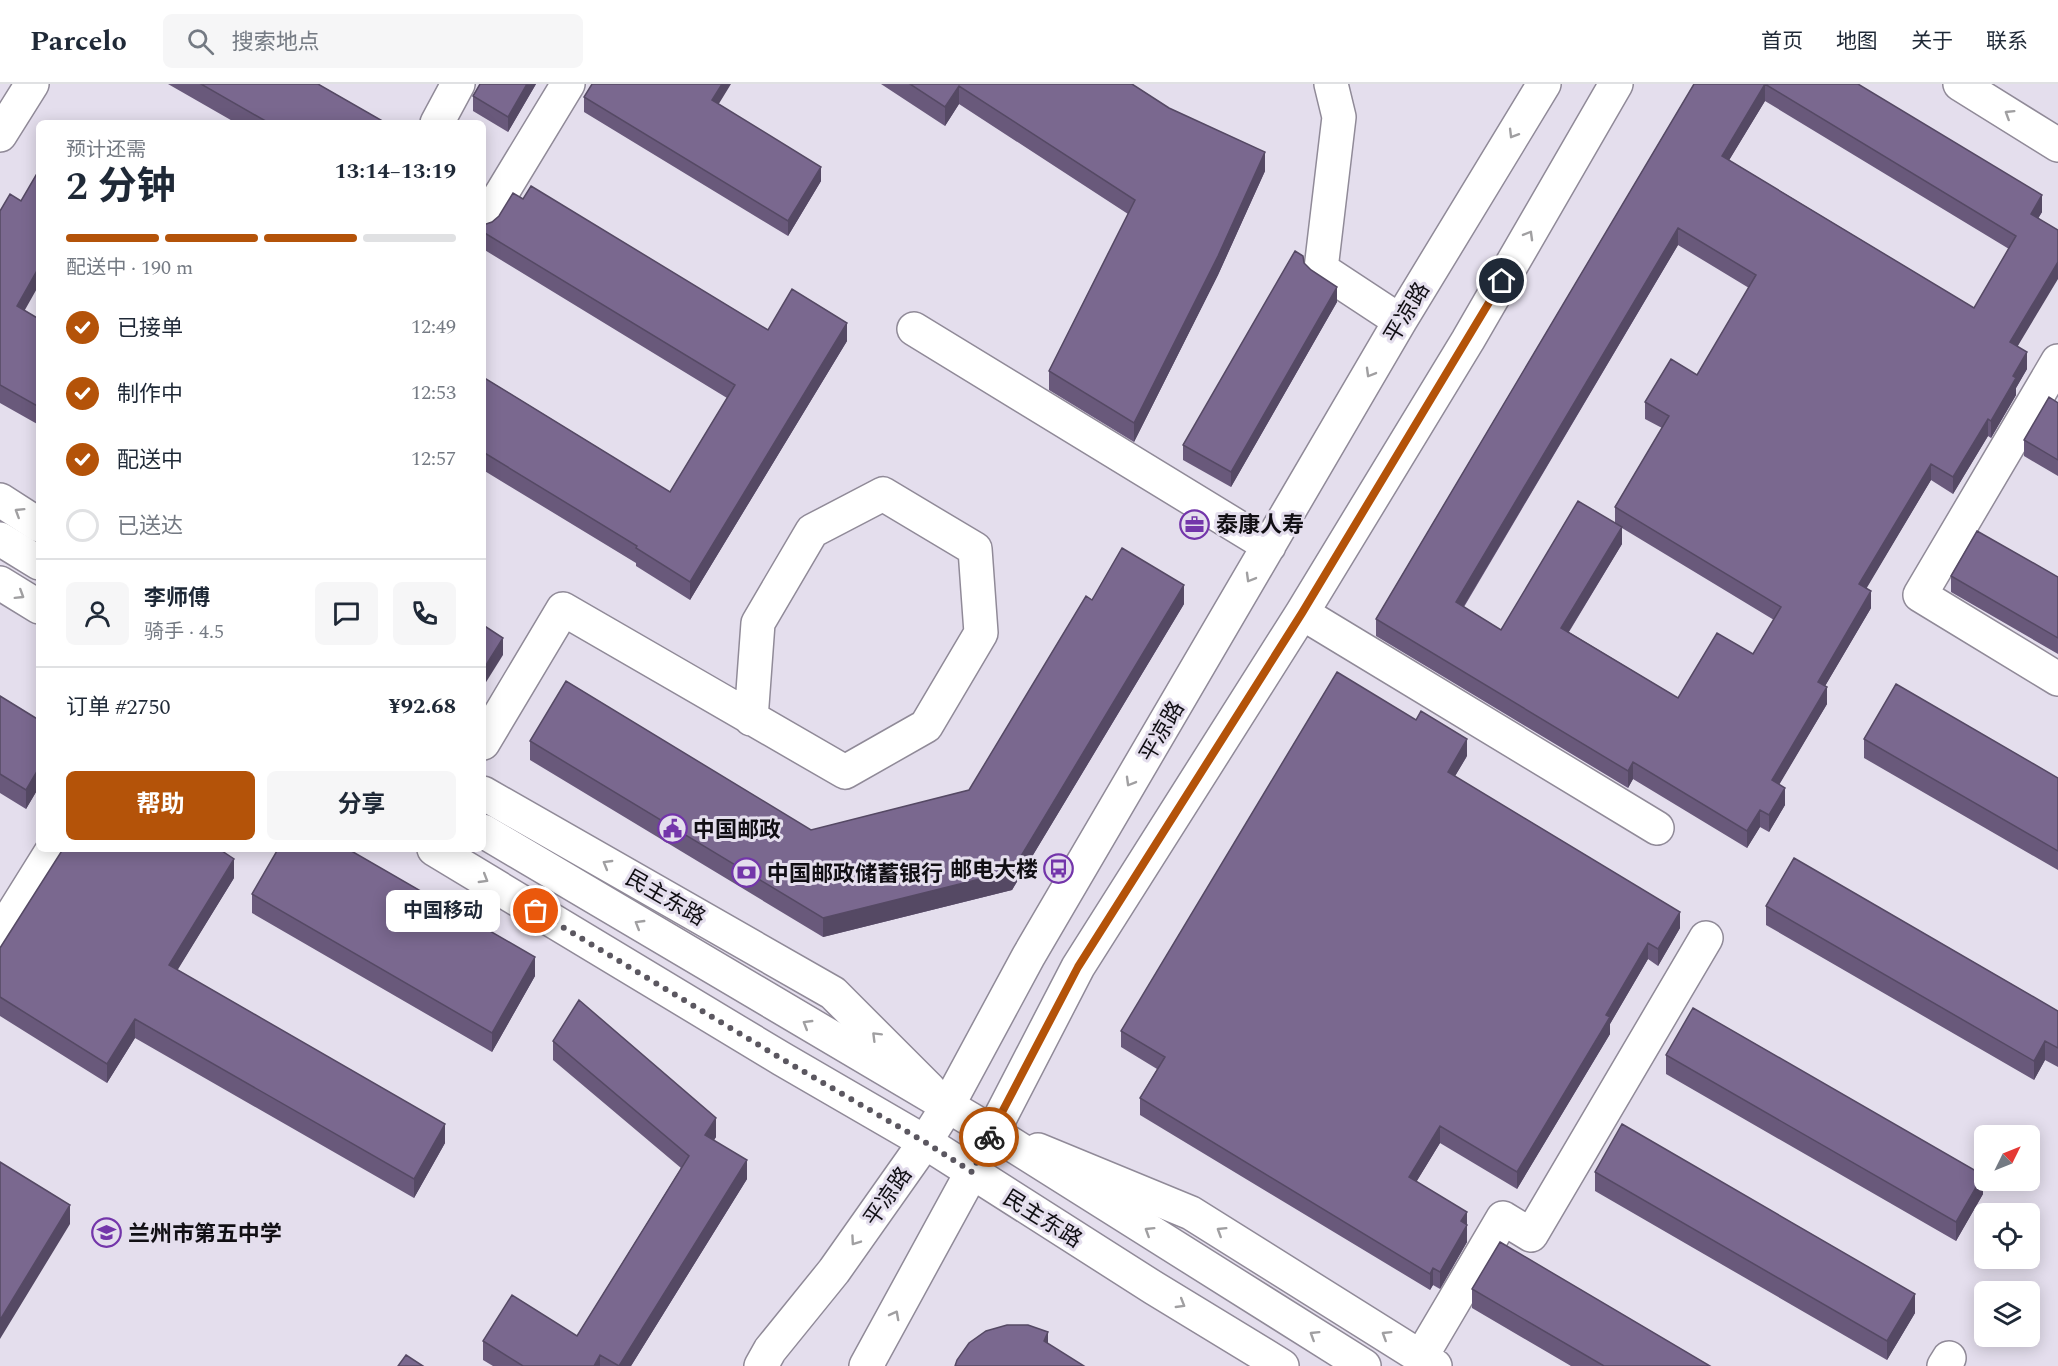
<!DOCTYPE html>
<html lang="zh">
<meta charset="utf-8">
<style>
body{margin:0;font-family:Spectral,"Noto Sans SC",serif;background:#f6f6f7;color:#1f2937;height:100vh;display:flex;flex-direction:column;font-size:22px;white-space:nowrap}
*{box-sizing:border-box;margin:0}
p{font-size:20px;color:#747a83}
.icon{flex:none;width:33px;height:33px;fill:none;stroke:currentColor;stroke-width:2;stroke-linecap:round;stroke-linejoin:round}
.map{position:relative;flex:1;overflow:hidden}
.sheet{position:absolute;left:36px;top:36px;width:450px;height:732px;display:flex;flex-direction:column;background:#fff;border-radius:9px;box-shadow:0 3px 15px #0003}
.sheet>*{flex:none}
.needle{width:39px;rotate:47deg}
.buttons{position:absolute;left:1974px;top:1041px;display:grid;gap:12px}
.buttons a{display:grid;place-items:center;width:66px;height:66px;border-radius:9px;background:#fff;box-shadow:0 3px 15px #0003;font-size:30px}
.pin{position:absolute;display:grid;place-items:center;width:51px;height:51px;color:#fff;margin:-26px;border:3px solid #fff;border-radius:50%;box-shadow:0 2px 6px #0007}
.courier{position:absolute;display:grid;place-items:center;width:60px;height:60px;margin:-30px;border:4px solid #b45309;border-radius:50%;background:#fff;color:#222;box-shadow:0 2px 8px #0007}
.bubble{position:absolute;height:42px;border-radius:9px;background:#fff;box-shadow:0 3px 15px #0003;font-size:20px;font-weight:700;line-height:42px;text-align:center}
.overview em{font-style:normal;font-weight:700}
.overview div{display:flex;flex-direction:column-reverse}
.overview{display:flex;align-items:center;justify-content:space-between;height:102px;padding:0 30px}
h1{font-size:39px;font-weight:700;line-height:45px}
.bar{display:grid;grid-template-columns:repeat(4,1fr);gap:9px 6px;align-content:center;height:72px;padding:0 30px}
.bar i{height:8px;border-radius:4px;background:#e0e1e3}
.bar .on{background:#b45309}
.bar p{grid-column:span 4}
.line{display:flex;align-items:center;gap:15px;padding:0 30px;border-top:2px solid #e0e1e3}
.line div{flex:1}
.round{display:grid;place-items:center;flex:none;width:63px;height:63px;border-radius:9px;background:#f6f6f7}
ol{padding:0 30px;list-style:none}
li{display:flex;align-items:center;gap:18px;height:66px}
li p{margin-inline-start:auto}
li .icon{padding:6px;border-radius:50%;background:#b45309;color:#fff;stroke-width:4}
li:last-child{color:#747a83}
li i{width:33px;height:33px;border:3px solid #e0e1e3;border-radius:50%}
.action{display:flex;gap:12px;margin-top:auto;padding:12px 30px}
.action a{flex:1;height:69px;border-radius:9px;background:#b45309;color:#fff;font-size:24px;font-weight:700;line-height:69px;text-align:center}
.action a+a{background:#f6f6f7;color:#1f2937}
header{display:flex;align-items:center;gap:36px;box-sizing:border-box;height:84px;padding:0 30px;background:#fff;border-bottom:2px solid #e0e1e3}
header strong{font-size:28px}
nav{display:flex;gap:33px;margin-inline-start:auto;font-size:21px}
.search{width:420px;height:54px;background:#f6f6f7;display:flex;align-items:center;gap:15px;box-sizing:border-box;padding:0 21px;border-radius:9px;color:#747a83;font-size:22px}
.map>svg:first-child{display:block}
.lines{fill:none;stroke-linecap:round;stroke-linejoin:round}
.minor-casing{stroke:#908a98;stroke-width:36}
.major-casing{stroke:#908a98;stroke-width:36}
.minor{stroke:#fff;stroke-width:33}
.major{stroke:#fff;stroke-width:33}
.wall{fill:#69597b;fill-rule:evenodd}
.shaded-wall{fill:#554964}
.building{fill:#7a688f;stroke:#554964;stroke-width:1.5;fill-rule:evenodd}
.oneway{stroke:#a09fa1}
.done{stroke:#5b5760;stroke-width:6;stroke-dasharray:0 10.8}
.route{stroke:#b45309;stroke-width:8}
.labels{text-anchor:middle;stroke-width:6;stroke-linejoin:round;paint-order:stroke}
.street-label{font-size:22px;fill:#110f14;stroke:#e4deed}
.poi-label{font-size:22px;font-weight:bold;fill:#110f14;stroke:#e4deed;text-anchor:start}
</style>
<header>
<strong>Parcelo</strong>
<div class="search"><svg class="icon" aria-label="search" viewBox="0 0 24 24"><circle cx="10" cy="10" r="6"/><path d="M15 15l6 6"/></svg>搜索地点</div>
<nav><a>首页</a><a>地图</a><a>关于</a><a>联系</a></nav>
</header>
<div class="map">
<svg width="2058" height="1282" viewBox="0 0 2058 1282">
<rect width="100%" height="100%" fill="#e4deed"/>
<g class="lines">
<defs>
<path id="minor" d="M 1331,0 L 1339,33 L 1321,185 L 1400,237
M 1960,0 L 2058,61
M 437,39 L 458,0
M 0,51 L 32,0
M 483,140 L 568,0
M 914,245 L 1269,462
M 2058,277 L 1920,511 L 2058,595
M 0,416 L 39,441
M 1302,529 L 1657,744
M 483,659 L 563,525 L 845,688 L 926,642 L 981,549 L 975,465 L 883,410 L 812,447 L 758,539 L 751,635
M 483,709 L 833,909 L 929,1005
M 0,850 L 53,765
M 1038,1066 L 1191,1129 L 1435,1282
M 1421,1273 L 1503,1134 L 1531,1151 L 1706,854
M 761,1282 L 770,1266 L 834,1187 L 925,1058 L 947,1023 L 1028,873 L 1400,237 L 1544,0
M 866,1282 L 972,1088 L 1078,883 L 1302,529 L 1468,256 L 1616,0
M 1944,1282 L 1949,1274"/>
<path id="major" d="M 0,455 L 39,479
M 0,499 L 39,523
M 483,747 L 992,1048 L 1364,1282
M 434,765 L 782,975 L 925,1058 L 1154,1204 L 1282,1282"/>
</defs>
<use href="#minor" class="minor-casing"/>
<use href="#major" class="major-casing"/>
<use href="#minor" class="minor"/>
<use href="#major" class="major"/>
</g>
<path class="wall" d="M 168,0 L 318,0 L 386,39 L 236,39 Z
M 480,0 L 536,0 L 508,48 L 473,27 L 473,12 Z
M 881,0 L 1132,0 L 1265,87 L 1218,191 L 1134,358 L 1049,306 L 1049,287 L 1128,130 L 959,20 L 945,42 Z
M 1694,0 L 1858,0 L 2042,128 L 2038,134 L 2018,262 L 2027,285 L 2016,304 L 2016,311 L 1991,354 L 1988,352 L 1953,410 L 1931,396 L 1866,504 L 1871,524 L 1825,602 L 1827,620 L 1779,700 L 1785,721 L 1769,748 L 1760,743 L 1747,764 L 1633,695 L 1628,704 L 1376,552 L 1376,535 ZM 1765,17 L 2009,165 L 1974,224 L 1729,76 ZM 1678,161 L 1749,204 L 1697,291 L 1645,318 L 1645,335 L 1662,344 L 1615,423 L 1615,439 L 1501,546 L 1464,523 ZM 1622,444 L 1774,536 L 1753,570 L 1678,614 L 1569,548 L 1622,460 Z
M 584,13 L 719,20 L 821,97 L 788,152 L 584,28 Z
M 523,115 L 768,246 L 847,257 L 690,516 L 636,482 L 636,479 L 483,386 L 483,293 L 670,408 L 727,314 L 483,165 L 483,141 L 492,138 Z
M 0,127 L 24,226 L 39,235 L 39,341 L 0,319 Z
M 1304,179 L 1337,218 L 1231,403 L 1183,376 L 1183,361 Z
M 2058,319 L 2058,392 L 2024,372 L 2024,356 Z
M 1951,492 L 2058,493 L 2058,570 L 1951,508 Z
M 1092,516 L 1184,520 L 1012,806 L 823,853 L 530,676 L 530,657 L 811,746 L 969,706 Z
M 0,612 L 39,636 L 39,703 L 26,725 L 0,709 Z
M 1864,655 L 2058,694 L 2058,786 L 1864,674 Z
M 1467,672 L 1455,692 L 1680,844 L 1658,882 L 1648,875 L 1610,940 L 1610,950 L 1517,1105 L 1440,1059 L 1416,1098 L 1467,1141 L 1467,1158 L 1440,1205 L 1433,1201 L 1430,1206 L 1140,1031 L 1140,1014 L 1157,985 L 1121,963 L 1121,947 Z
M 234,794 L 177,886 L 445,1059 L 414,1114 L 135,954 L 107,999 L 0,932 L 0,864 Z
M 252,810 L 535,892 L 492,968 L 252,829 Z
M 1766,822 L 2058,927 L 2058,983 L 2045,976 L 2034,996 L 1766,841 Z
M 553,957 L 716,1053 L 714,1056 L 747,1095 L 631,1282 L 493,1282 L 483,1276 L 483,1257 L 577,1252 L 681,1084 L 553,976 Z
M 1666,971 L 1983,1110 L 1956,1157 L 1666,990 Z
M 1595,1088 L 1915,1229 L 1887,1276 L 1595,1107 Z
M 1472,1205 L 1710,1282 L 1571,1282 L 1472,1224 Z"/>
<path class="shaded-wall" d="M 527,0 L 536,0 L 508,48 L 508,33 Z
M 722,0 L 731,0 L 712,31 L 712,16 Z
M 1765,0 L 1765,17 L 1722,88 L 1722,72 Z
M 959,2 L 959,20 L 945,42 L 945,23 Z
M 1265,68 L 1265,87 L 1218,191 L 1134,358 L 1134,339 Z
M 821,83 L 821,97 L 788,152 L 788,137 Z
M 2042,111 L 2042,128 L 2031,147 L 2031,130 Z
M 1678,144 L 1678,161 L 1456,535 L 1456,518 Z
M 2058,178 L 2058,195 L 2010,275 L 2010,258 Z
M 39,183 L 39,201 L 17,240 L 17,222 Z
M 1337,203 L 1337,218 L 1231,403 L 1231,388 Z
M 847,239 L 847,257 L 690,516 L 690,498 Z
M 2027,268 L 2027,285 L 2016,304 L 2016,311 L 1991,354 L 1991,337 L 2013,292 Z
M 1988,335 L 1988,352 L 1953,410 L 1953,393 Z
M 1931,380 L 1931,396 L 1859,517 L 1859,500 Z
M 1622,443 L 1622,460 L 1561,560 L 1561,544 Z
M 1184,501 L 1184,520 L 1012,806 L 823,853 L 823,834 L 1012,787 Z
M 1871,507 L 1871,524 L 1818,614 L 1818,598 Z
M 503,554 L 503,571 L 483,603 L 483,586 Z
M 1827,603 L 1827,620 L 1772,713 L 1772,696 Z
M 1467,655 L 1467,672 L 1448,704 L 1448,688 Z
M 1633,678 L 1633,695 L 1628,704 L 1628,687 Z
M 39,684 L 39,703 L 26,725 L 26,706 Z
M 1785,704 L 1785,721 L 1769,748 L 1769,731 Z
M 1760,726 L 1760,743 L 1747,764 L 1747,747 Z
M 234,775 L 234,794 L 169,900 L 169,881 Z
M 1680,828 L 1680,844 L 1658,882 L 1658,865 Z
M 1648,859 L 1648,875 L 1610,940 L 1610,950 L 1517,1105 L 1517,1088 L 1606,931 Z
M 535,873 L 535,892 L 492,968 L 492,949 Z
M 135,935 L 135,954 L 107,999 L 107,980 Z
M 2045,957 L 2045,976 L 2034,996 L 2034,977 Z
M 716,1034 L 716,1053 L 705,1070 L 705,1051 Z
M 445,1040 L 445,1059 L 414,1114 L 414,1095 Z
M 1440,1042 L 1440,1059 L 1409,1110 L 1409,1093 Z
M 747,1076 L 747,1095 L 631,1282 L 619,1282 Z
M 1983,1091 L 1983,1110 L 1956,1157 L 1956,1138 Z
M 70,1121 L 70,1140 L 0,1255 L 0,1236 Z
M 1467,1128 L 1467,1158 L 1440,1205 L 1440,1188 L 1461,1137 Z
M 1433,1184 L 1433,1201 L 1430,1206 L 1430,1190 Z
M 1915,1210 L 1915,1229 L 1887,1276 L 1887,1257 Z
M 1048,1248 L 1048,1267 L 1044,1257 Z
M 600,1271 L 600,1282 L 594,1282 Z"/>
<path class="building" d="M 201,0 L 318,0 L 386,39 L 269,39 Z
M 480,0 L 527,0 L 508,33 L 473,12 Z
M 592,0 L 722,0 L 712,16 L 821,83 L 788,137 L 584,13 Z
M 910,0 L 1132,0 L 1169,24 L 1265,68 L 1218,172 L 1134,339 L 1049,287 L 1135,116 L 959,2 L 945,23 Z
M 1694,0 L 1858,0 L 2042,111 L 2031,130 L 2058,146 L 2058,178 L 2010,258 L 2027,268 L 2013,292 L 2016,294 L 1991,337 L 1988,335 L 1953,393 L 1931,380 L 1859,500 L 1871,507 L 1818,598 L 1827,603 L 1772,696 L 1785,704 L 1769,731 L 1760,726 L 1747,747 L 1633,678 L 1628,687 L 1376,535 ZM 1765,0 L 2016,152 L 1974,224 L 1722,72 ZM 1678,144 L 1756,191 L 1697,291 L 1671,275 L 1645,318 L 1669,332 L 1615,423 L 1781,523 L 1753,570 L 1717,549 L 1678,614 L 1561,544 L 1622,443 L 1578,417 L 1501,546 L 1456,518 Z
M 39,86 L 39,183 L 17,222 L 39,235 L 39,323 L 0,301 L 0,127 L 10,110 L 21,117 Z
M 531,102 L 768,246 L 792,205 L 847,239 L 690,498 L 636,464 L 637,462 L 483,368 L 483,293 L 670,408 L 735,301 L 483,148 L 483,141 L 492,138 L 499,132 L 513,109 L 523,115 Z
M 1295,167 L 1303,172 L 1304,179 L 1311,186 L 1337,203 L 1231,388 L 1183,361 Z
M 2049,313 L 2058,319 L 2058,376 L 2024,356 Z
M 1977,447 L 2058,493 L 2058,554 L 1951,492 Z
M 1122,464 L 1184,501 L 1012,787 L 823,834 L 530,657 L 566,597 L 811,746 L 969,706 L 1086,512 L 1092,516 Z
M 483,541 L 503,554 L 483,586 Z
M 1337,588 L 1416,636 L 1421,627 L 1467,655 L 1448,688 L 1680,828 L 1658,865 L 1648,859 L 1606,931 L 1610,933 L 1517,1088 L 1440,1042 L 1409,1093 L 1467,1128 L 1461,1137 L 1467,1141 L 1440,1188 L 1433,1184 L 1430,1190 L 1140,1014 L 1165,973 L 1121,947 Z
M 1896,600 L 2058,694 L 2058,767 L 1864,655 Z
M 0,612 L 39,636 L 39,684 L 26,706 L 0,690 Z
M 63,765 L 219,765 L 234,775 L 169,881 L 445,1040 L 414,1095 L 135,935 L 107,980 L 0,913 L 0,864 Z
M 278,765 L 348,765 L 535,873 L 492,949 L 252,810 Z
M 1794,774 L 2058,927 L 2058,964 L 2045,957 L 2034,977 L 1766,822 Z
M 579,916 L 716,1034 L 705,1051 L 747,1076 L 619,1282 L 600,1271 L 594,1282 L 523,1282 L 483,1257 L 512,1211 L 577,1252 L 689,1072 L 553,957 Z
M 1693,924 L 1983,1091 L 1956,1138 L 1666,971 Z
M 1622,1040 L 1915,1210 L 1887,1257 L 1595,1088 Z
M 0,1078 L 70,1121 L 0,1236 Z
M 1500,1158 L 1710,1282 L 1604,1282 L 1472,1205 Z
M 1007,1241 L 1028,1241 L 1048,1248 L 1044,1257 L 1084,1282 L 955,1282 L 957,1276 L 969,1259 L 986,1247 Z
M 406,1271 L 423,1282 L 398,1282 Z"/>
<defs><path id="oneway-chevron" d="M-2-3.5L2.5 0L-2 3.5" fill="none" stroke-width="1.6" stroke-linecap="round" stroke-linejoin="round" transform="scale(1.5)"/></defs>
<g class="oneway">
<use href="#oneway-chevron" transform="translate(2009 30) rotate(-148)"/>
<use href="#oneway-chevron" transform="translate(1513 50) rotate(121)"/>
<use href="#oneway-chevron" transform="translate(1529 151) rotate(-60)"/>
<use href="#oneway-chevron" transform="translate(1370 289) rotate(120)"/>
<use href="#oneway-chevron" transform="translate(19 428) rotate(-148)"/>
<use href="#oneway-chevron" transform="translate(1250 494) rotate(120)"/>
<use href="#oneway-chevron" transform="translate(20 511) rotate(32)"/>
<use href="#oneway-chevron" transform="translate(1130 698) rotate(120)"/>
<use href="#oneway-chevron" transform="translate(607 780) rotate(-150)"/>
<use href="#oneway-chevron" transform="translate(484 795) rotate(31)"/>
<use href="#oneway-chevron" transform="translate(639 840) rotate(-149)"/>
<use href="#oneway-chevron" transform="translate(807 940) rotate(-149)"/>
<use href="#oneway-chevron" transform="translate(876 952) rotate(-135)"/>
<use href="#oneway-chevron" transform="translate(1149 1147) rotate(-148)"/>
<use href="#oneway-chevron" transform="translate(1221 1147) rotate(-148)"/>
<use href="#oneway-chevron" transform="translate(855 1157) rotate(125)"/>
<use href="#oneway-chevron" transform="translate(1181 1220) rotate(31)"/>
<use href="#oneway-chevron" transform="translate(895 1231) rotate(-62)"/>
<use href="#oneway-chevron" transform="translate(1314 1251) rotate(-148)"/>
<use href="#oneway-chevron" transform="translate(1386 1251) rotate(-148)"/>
</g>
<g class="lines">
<path class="done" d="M 536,827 L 782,975 L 925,1058 L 972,1088 L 989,1053"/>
<path class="route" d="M 989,1053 L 1078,883 L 1302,529 L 1502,197"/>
</g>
<defs>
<symbol id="office-ring" viewBox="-11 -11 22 22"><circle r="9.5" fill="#e4deed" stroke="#7335aa" stroke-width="1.5"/><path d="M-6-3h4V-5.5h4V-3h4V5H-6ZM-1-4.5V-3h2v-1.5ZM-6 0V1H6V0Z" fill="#7335aa"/></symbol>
<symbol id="civic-ring" viewBox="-11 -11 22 22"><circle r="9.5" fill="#e4deed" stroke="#7335aa" stroke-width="1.5"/><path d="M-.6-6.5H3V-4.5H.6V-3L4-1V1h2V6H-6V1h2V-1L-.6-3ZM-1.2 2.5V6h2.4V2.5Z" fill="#7335aa"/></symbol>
<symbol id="bus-ring" viewBox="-11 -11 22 22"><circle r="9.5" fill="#e4deed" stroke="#7335aa" stroke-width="1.5"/><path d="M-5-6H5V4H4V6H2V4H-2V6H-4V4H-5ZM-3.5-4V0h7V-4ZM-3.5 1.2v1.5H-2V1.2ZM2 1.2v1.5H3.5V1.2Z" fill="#7335aa"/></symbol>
<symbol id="bank-ring" viewBox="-11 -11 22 22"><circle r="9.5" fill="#e4deed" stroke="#7335aa" stroke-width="1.5"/><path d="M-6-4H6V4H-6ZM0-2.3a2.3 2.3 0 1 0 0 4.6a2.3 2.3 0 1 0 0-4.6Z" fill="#7335aa"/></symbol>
<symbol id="school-ring" viewBox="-11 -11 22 22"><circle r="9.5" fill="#e4deed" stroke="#7335aa" stroke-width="1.5"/><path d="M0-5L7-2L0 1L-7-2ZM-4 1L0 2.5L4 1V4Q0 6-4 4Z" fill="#7335aa"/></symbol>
</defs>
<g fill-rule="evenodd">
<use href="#office-ring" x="1178" y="424" width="33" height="33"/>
<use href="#civic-ring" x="656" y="728" width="33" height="33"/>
<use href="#bus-ring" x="1042" y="768" width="33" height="33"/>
<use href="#bank-ring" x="730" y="772" width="33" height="33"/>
<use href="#school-ring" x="90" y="1132" width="33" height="33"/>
</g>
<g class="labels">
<g class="street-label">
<text transform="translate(1406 228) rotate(-59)" y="8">平凉路</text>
<text transform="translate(1161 647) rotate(-60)" y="8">平凉路</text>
<text transform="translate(666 813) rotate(30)" y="8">民主东路</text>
<text transform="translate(887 1112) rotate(-55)" y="8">平凉路</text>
<text transform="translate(1043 1134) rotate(32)" y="8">民主东路</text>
</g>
<g class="poi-label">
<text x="1216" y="448">泰康人寿</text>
<text x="693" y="753">中国邮政</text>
<text x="1038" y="793" text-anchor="end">邮电大楼</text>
<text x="767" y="797">中国邮政储蓄银行</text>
<text x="128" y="1157">兰州市第五中学</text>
</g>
</g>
</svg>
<div class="buttons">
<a><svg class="needle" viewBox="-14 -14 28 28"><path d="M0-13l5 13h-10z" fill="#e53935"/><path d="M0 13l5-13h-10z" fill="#747a83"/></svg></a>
<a><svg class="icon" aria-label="locate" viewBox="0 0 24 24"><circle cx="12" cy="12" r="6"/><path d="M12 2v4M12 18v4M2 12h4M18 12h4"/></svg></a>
<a><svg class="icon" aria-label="layers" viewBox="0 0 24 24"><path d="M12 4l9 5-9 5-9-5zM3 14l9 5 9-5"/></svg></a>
</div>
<div class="pin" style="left:536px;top:827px;background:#ea580c"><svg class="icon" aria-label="bag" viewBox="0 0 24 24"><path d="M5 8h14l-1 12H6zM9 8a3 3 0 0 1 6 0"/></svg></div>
<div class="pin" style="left:1502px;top:197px;background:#1f2937"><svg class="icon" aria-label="home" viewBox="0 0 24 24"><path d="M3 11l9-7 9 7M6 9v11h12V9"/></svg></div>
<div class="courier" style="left:989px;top:1053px"><svg class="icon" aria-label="bike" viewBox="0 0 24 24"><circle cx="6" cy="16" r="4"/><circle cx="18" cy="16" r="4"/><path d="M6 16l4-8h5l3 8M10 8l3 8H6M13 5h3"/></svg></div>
<div class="bubble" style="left:386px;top:806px;width:114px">中国移动</div>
<section class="sheet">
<div class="overview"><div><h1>2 分钟</h1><p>预计还需</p></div><em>13:14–13:19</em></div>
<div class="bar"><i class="on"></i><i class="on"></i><i class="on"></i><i></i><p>配送中 · 190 m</p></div>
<ol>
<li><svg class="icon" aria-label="check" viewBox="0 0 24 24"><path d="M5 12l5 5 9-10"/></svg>已接单<p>12:49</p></li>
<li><svg class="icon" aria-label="check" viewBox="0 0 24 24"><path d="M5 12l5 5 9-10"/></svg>制作中<p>12:53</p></li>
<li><svg class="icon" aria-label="check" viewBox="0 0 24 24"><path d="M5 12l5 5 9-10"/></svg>配送中<p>12:57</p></li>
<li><i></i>已送达</li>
</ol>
<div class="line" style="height:108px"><a class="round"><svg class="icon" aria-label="person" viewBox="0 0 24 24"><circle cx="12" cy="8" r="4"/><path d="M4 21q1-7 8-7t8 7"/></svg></a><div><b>李师傅</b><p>骑手 · 4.5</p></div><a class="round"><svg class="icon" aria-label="chat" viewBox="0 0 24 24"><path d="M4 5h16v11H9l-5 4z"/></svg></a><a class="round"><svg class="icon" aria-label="phone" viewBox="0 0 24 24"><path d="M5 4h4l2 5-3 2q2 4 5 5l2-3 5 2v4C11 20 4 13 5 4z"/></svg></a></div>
<div class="line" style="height:78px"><div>订单 #2750</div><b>¥92.68</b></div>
<div class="action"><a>帮助</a><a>分享</a></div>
</section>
</div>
